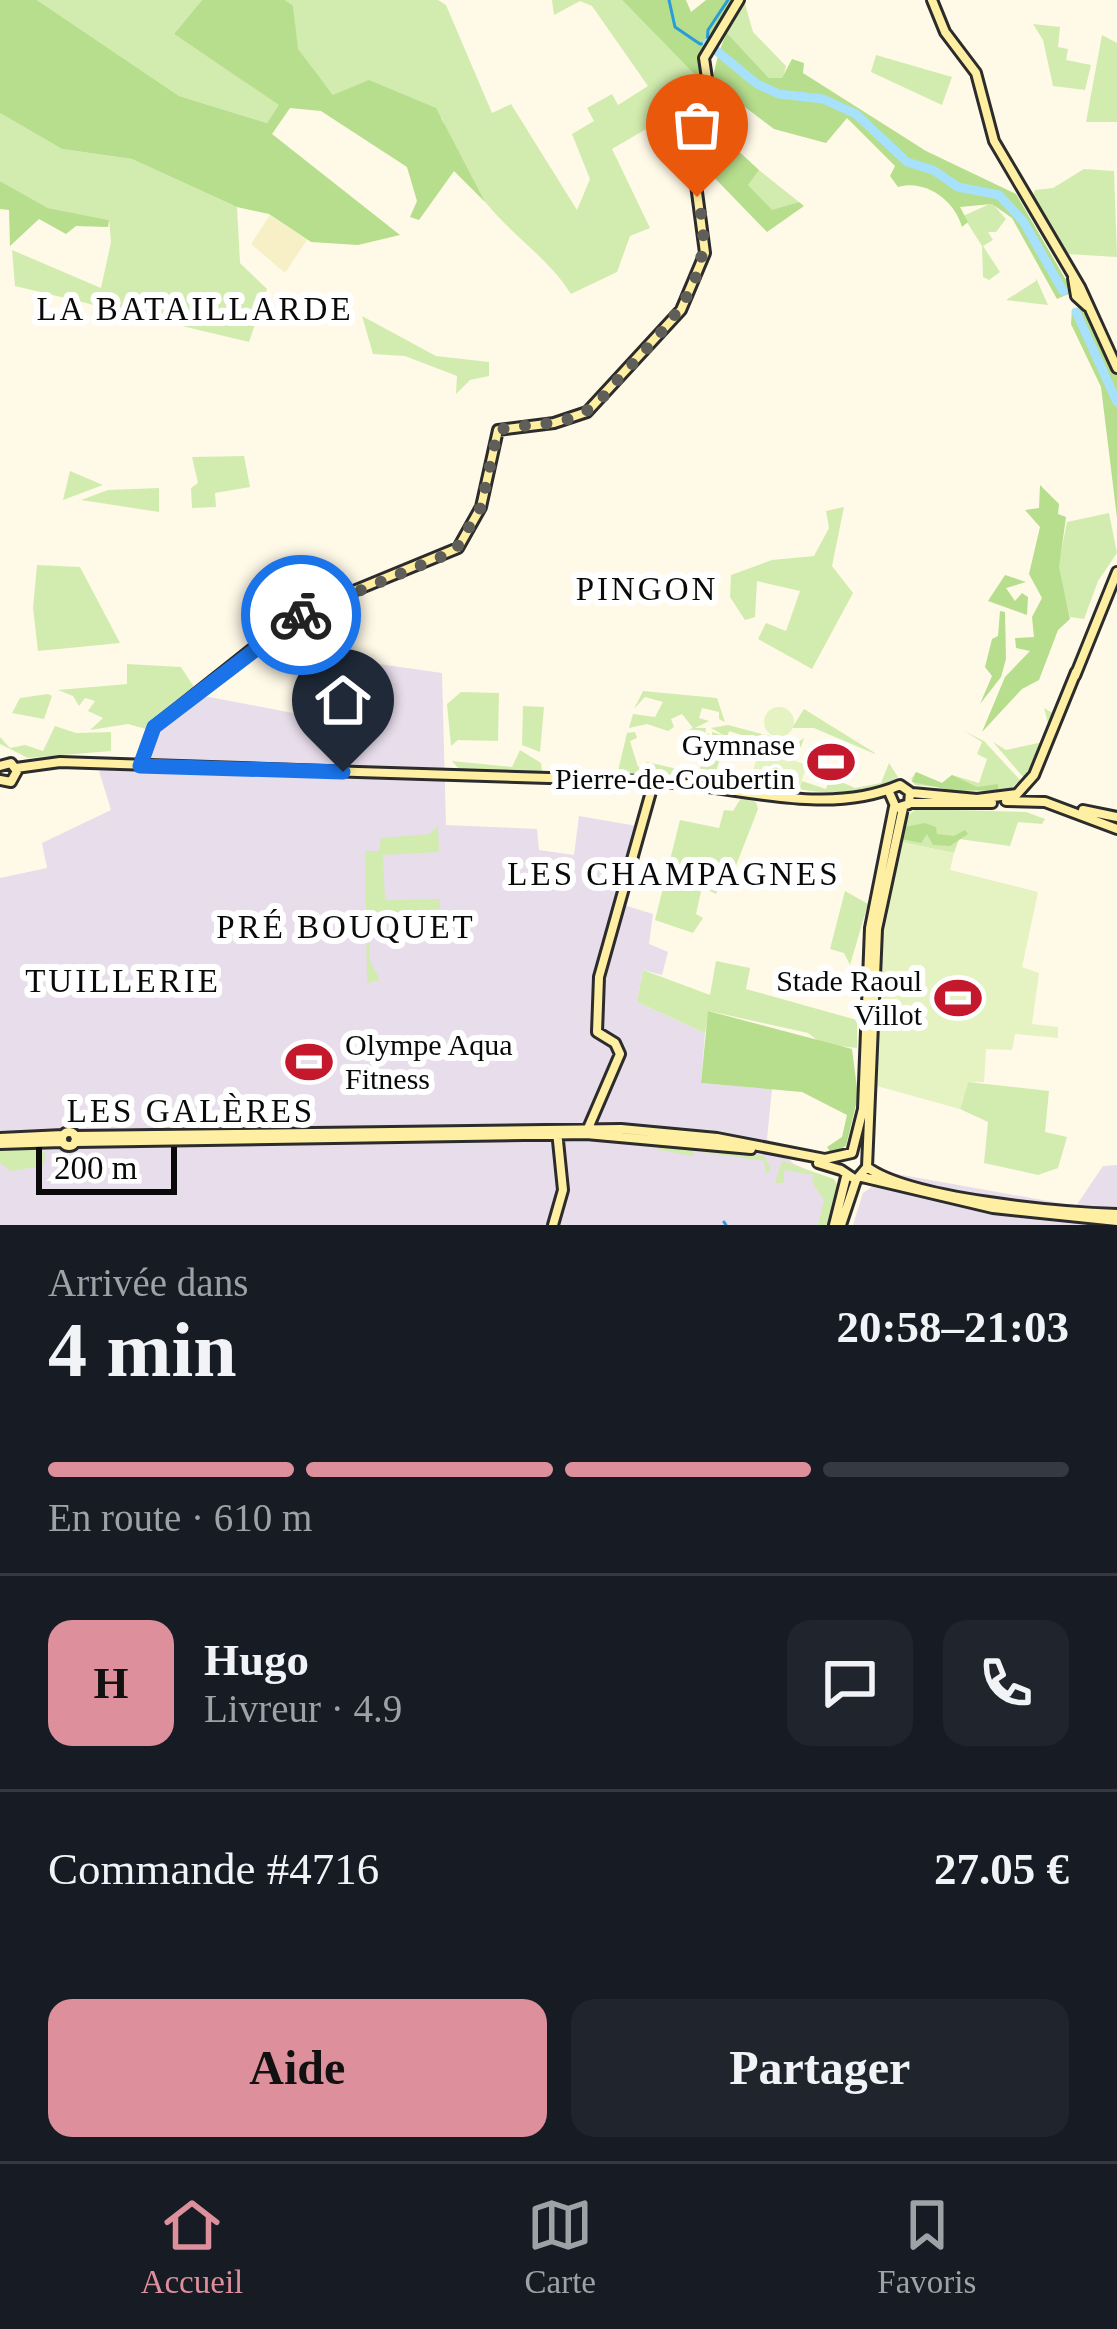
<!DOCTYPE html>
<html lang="fr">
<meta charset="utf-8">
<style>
body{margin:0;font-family:Georgia,serif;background:#20242c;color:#f1f3f6;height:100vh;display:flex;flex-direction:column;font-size:45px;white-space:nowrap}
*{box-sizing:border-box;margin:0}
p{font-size:39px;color:#9ea1a6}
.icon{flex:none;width:66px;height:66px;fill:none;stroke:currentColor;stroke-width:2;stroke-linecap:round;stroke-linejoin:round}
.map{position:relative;height:1225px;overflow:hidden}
.sheet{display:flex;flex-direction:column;background:#171b24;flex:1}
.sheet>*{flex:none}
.scale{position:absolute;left:36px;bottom:30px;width:141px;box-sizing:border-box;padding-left:12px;border:6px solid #0a0a0a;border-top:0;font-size:33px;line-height:42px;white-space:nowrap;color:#0a0a0a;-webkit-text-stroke:9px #fff;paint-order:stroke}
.pin{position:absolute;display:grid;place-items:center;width:102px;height:102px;color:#fff;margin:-123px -51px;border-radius:50% 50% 50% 0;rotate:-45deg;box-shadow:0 0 12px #0007}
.pin .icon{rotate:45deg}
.courier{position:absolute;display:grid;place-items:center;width:120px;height:120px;margin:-60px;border:9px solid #1a73e8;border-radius:50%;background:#fff;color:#222;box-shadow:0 3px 15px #0007}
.headline em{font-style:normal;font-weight:800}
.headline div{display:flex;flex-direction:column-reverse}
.headline{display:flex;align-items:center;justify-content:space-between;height:204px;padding:0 48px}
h1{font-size:78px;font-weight:800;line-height:90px}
.bar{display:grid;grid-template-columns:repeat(4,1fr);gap:18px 12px;align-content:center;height:144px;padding:0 48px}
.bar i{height:15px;border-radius:9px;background:#363941}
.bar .current{background:#dd909b}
.bar p{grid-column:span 4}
.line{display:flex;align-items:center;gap:30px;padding:0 48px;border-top:3px solid #363941}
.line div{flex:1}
.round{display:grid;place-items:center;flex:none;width:126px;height:126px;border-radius:24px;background:#20242c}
.cta{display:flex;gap:24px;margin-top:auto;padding:24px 48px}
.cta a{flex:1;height:138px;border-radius:24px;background:#dd909b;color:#111;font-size:48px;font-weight:800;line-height:138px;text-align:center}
.cta a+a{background:#20242c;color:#f1f3f6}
.tabs{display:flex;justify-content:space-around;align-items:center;height:168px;border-top:3px solid #363941;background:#171b24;font-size:33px;color:#9ea1a6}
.tabs a{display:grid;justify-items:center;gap:6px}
.tabs .current{color:#dd909b}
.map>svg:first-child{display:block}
.industrial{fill:#e8ddeb}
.farmland{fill:#f7f0c6}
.green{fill:#d2ecaf}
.forest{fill:#b6de8d}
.pitch{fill:#e5f2c1}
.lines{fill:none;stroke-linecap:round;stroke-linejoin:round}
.stream{stroke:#299dd8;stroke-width:3}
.river{stroke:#a7e1fb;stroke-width:9}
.secondary-casing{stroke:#2c2c2c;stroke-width:14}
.secondary{stroke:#ffefa3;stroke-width:8}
.done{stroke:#605e58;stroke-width:12;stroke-dasharray:0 21.6}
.route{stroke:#1a73e8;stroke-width:15}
.labels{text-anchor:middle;stroke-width:12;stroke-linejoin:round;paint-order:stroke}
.poi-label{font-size:30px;fill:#0a0a0a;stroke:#fff;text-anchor:end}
.neighbourhood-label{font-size:33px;letter-spacing:3px;fill:#0a0a0a;stroke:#fff}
</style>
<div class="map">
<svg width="1117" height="1225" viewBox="0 0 1117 1225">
<rect width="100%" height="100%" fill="#fff9e8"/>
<path class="industrial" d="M 365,662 L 442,673 L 446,825 L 537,829 L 539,850 L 574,855 L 579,816 L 637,826 L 617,903 L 653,914 L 649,944 L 668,952 L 662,975 L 643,970 L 637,1002 L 705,1033 L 701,1083 L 772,1089 L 767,1139 L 794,1164 L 821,1176 L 826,1198 L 818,1225 L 0,1225 L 0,878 L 47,868 L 42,843 L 111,810 L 99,771 L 146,756 L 154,732 L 199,695 L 298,714 L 327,684 L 361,687 Z
M 1117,1165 L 1117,1225 L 853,1225 L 863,1193 L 891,1173 L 1076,1206 L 1103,1166 Z"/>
<path class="farmland" d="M 270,215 L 307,240 L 285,273 L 251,244 Z"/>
<path class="green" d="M 37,0 L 202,0 L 174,34 L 280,105 L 267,123 L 179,96 Z
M 285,0 L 438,0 L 446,5 L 492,113 L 511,104 L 577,210 L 590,179 L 572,134 L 594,121 L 587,108 L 612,94 L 618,105 L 648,86 L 592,6 L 580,1 L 554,15 L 552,0 L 622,0 L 699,79 L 704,101 L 695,148 L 665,118 L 612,149 L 650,228 L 630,236 L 617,272 L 571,294 C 548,258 513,236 486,203 C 466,179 452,148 442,118 L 334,96 L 297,49 L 293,7 Z
M 744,0 L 753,32 L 786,66 L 783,78 L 769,78 L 727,33 Z
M 1033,24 L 1060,27 L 1058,47 L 1068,49 L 1066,60 L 1091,65 L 1085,90 L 1053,86 L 1043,40 Z
M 1102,35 L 1117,43 L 1117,122 L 1086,122 Z
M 876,55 L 952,77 L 942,105 L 871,72 Z
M 0,113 L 62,149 L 132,159 L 237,207 L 240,263 L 267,289 L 249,342 L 15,286 L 12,250 L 101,288 L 111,242 L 109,220 L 48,208 L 0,181 Z
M 1084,169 L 1114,171 L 1117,257 L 1067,254 L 1032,199 L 1035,190 L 1053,188 Z
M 759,170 L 799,202 L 772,211 L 747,185 Z
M 992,203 L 1006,219 L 996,232 L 988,232 L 993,240 L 983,246 L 1000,272 L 989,280 L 983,277 L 982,246 L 963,216 Z
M 1036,278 L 1048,305 L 1006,300 L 1036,281 Z
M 362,316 L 436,356 L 489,362 L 489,376 L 470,380 L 456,394 L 457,376 L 405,356 L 373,354 Z
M 244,456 L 250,487 L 215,493 L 216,507 L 192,508 L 191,488 L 198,483 L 192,457 Z
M 70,471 L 103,485 L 63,500 Z
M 159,488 L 159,512 L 81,500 L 108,490 Z
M 844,507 L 832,566 L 853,593 L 812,669 L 758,639 L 766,623 L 786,631 L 800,591 L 757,581 L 755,617 L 745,620 L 730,597 L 731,575 L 772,560 L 814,556 L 829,528 L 826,511 Z
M 1109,513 L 1117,553 L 1098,581 L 1084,619 L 1070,617 L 1058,567 L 1067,522 Z
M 37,565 L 80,567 L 120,643 L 38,651 L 33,608 Z
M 317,569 L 304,598 L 252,609 L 252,581 Z
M 127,664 L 181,667 L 194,687 L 146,729 L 128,724 L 90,730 L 103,718 L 88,711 L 95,701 L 85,698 L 79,706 L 73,696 L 58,690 L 127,684 Z
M 643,691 L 717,698 L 725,722 L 719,719 L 719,712 L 702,708 L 699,718 L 709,721 L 695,728 L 706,728 L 704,740 L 687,731 L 693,728 L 682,714 L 671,719 L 674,727 L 668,731 L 647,724 L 629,728 L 633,714 L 655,717 L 663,702 L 645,697 L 634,709 Z
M 461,692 L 499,693 L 498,741 L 458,740 L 451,746 L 447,704 Z
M 48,694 L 52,696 L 44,719 L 12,713 L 20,698 Z
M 523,706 L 544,707 L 540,752 L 522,745 Z
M 1044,708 L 1054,714 L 1034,773 L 1024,778 L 993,742 L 1006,750 L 1043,742 L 1048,723 Z
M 804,709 L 875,753 L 875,754 L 814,728 L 792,728 Z
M 728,725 L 797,743 L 804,738 L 801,747 L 762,734 L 758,740 L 729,731 L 716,771 L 759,785 L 749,789 L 618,771 L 627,733 L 635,732 L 637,738 L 630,741 L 638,767 L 647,762 L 699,774 L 708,733 L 712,739 L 712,732 L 725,736 L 711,728 Z
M 55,726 L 76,733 L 111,732 L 111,751 L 28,758 L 0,744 L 0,737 L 10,748 L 25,745 L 43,751 Z
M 964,731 L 984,741 L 1020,780 L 1007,793 L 915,785 L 911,779 L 916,772 L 942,783 L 952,775 L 979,783 L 987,759 L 977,754 L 982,742 Z
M 520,750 L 541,763 L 542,772 L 459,769 L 452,761 L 512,767 Z
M 889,763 L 898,777 C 872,794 829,795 799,789 L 802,781 L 826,789 L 830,777 L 855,788 L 881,783 Z
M 741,798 L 756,802 L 758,809 L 730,881 L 721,880 L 716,894 L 702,887 L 696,914 L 703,918 L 693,933 L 655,920 L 680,820 L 719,828 L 724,810 L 733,811 Z
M 916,809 L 1026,812 L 1045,819 L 1042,824 L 1018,822 L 1010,846 L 959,839 L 954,853 L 901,842 L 906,817 Z
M 438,825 L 439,852 L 383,855 L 385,900 L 440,899 L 440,909 L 369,914 L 370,961 L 380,980 L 367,983 L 365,851 L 379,851 L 381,838 L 430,834 Z
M 845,891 L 868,904 L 850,965 L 844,953 L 830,949 Z
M 716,961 L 750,968 L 746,989 L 857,1020 L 857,1048 L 822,1044 L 808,1033 L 709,1011 L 705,1033 L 637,1002 L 643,970 L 710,995 Z
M 968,1082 L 1049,1091 L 1045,1132 L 1067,1137 L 1058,1168 L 1038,1175 L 984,1163 L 988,1122 L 960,1109 Z
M 651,1141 L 764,1156 L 771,1169 L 766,1174 L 764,1161 L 694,1151 L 693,1156 L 659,1150 Z
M 38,1146 L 46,1155 L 43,1166 L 11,1171 L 0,1163 L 0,1147 Z
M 782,1161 L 834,1179 L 838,1187 L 828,1225 L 818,1225 L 824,1200 L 812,1183 L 814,1175 L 784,1170 L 784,1183 L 775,1183 Z"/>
<path class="forest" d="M 0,0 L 37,0 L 179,96 L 267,123 L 279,105 L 174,34 L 202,0 L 285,0 L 293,6 L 298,49 L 333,95 L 369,80 L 436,108 L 485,202 L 454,171 L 419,220 L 410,217 L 417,201 L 407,167 L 321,111 L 290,108 L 272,134 L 400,235 L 358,245 L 311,242 L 269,214 L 237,207 L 132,159 L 62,149 L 0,113 Z
M 622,0 L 686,0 L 691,12 L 706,0 L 736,0 L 701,53 L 699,79 Z
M 727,33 L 769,78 L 782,78 L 792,59 L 804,63 L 803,73 L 926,151 L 1016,194 L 1073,292 L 1057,299 L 1012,218 L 992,204 L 960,207 L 968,222 L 962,227 C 955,201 926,179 898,187 L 890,176 L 895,166 L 847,118 L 826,143 L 774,129 L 741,104 L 719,133 L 759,170 L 748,185 L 772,210 L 799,202 L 804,206 L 767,232 L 705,168 C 712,122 706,74 727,33 Z
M 0,181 L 48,208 L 109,220 L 108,227 L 76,226 L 66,234 L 39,219 L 10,246 L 9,210 L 0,209 Z
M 1082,308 L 1117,375 L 1117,518 L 1101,387 L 1071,324 L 1072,309 Z
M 1040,485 L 1059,504 L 1058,514 L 1066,517 L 1059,567 L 1070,619 L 1058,630 L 1039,680 L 1022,689 L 982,732 L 1005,677 L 1030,651 L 1016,648 L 1015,638 L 1034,637 L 1032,617 L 1042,598 L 1029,574 L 1040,527 L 1025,510 L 1039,508 Z
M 1005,575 L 1026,582 L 1006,588 L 1015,601 L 1022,593 L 1028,597 L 1027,615 L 988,601 Z
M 1000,611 L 1005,612 L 1006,659 L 1001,677 L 980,704 L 992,676 L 985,667 L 992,639 L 998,636 Z
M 916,772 L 942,783 L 952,775 L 977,787 L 998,784 L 998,790 L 955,791 L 912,782 Z
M 925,823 L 936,827 L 937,834 L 954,836 L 965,830 L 968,834 L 950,846 L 933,845 L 927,834 L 921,843 L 902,839 L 905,827 Z
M 708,1011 L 852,1049 L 858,1096 L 846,1146 L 831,1153 L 827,1147 L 842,1137 L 847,1115 L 802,1092 L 701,1083 Z"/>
<path class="pitch" d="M764 722a15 15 0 1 1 30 0a15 15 0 1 1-30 0Z
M 764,737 L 788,745 L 784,757 L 807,765 L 799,789 L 752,773 Z
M 901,842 L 954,853 L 950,870 L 1038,892 L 1022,967 L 1039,973 L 1032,1024 L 1058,1027 L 1058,1038 L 1015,1034 L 1012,1050 L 986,1049 L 984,1082 L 968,1082 L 960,1109 L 877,1086 L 883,922 Z"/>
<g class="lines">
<path class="stream" d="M 669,0 L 675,27 L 700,44 L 707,43 L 708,30 L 728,0
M 724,1222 L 726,1225"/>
<path class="river" d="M 707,43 L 757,84 L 779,94 L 823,99 L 856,114 L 907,162 L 933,170 L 958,187 L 999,195 L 1023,221 L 1063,291
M 1076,312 L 1117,402"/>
<defs>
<path id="secondary" d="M 932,0 L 945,32 L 976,73 L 994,141 L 1080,287 L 1117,368
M 1073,278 L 1076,296 L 1087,306
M 1075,676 L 1117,572
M 0,766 L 11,763 L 17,771 L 11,782 L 0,780
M 140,766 L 154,727 L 256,646 L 310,609 L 458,548 L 481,507 L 498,430 L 554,423 L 587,412 L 681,310 L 705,253 L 695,177 L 710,99 L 704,58 L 739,0
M 16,768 L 60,762 C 256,769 451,775 647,781 C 729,783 822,819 900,785 L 910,792 L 909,804 L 896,808 L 889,792
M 912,793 L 977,799 L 1017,794 L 1034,775 L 1076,672
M 1006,801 L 1045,802 L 1117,829
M 911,803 L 992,803
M 1083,810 L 1117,817
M62 1139a7 7 0 1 1 14 0a7 7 0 1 1-14 0Z
M 586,1133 L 620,1054 L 615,1043 L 597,1032 L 599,977 L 654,781
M 75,1136 L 621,1129 L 717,1138 L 825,1159 L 852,1153 L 863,1109 L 870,928 L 894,807
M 0,1138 L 63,1135
M 75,1142 L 586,1134 L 751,1149
M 0,1144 L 62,1142
M 818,1163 L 841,1170
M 867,1167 C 910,1199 1061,1212 1117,1214
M 841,1170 L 856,1180 L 867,1167 L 877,929 L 903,808
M 862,1177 L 993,1208 L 1117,1221
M 553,1225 L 563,1190 L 557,1131
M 834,1225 L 846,1177
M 841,1225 L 856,1180"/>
</defs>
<use href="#secondary" class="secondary-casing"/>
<use href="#secondary" class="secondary"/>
</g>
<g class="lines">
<path class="done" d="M 301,615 L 455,551 L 481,507 L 498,430 C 526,423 555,427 581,414 C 599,405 608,390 622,375 C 671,322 721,277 697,197"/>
<path class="route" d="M 301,615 L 154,727 L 140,766 L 343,772"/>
</g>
<defs>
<symbol id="stadium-bare" viewBox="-9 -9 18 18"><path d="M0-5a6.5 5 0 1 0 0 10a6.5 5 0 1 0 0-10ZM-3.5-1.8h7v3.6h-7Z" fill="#c4182c" stroke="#fff" stroke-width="2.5" paint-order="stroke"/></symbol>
</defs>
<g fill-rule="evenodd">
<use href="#stadium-bare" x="798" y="729" width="66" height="66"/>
<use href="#stadium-bare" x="925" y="965" width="66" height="66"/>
<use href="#stadium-bare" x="276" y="1029" width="66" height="66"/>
</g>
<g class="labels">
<g class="poi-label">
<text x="795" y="755">Gymnase<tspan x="795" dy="34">Pierre-de-Coubertin</tspan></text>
<text x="922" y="991">Stade Raoul<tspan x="922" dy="34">Villot</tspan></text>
<text x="345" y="1055" text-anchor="start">Olympe Aqua<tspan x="345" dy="34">Fitness</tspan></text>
</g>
<g class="neighbourhood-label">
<text x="195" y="320">LA BATAILLARDE</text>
<text x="647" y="600">PINGON</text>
<text x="674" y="885">LES CHAMPAGNES</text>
<text x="346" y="938">PRÉ BOUQUET</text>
<text x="123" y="992">TUILLERIE</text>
<text x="191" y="1122">LES GALÈRES</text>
</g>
</g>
</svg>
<div class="scale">200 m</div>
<div class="pin" style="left:697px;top:197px;background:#ea580c"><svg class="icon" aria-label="bag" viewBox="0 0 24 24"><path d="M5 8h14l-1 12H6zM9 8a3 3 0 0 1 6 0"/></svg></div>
<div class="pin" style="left:343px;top:772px;background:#1f2937"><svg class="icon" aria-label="home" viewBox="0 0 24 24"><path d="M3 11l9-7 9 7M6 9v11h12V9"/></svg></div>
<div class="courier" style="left:301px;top:615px"><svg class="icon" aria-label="bike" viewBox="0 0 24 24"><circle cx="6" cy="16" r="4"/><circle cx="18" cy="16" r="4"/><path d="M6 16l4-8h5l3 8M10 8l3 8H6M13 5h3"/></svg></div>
</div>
<section class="sheet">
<div class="headline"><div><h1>4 min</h1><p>Arrivée dans</p></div><em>20:58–21:03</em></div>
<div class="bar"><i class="current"></i><i class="current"></i><i class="current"></i><i></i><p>En route · 610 m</p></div>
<div class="line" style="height:216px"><b class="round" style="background:#dd909b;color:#111">H</b><div><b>Hugo</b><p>Livreur · 4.9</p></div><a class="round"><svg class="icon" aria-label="chat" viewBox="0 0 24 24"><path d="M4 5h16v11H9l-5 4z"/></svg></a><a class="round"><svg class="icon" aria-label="phone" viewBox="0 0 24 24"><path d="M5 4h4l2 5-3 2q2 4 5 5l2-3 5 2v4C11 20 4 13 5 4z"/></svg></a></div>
<div class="line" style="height:156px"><div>Commande #4716</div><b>27.05 €</b></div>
<div class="cta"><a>Aide</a><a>Partager</a></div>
</section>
<nav class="tabs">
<a class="current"><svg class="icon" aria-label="home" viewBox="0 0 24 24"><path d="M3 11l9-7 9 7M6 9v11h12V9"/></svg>Accueil</a>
<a><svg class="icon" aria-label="map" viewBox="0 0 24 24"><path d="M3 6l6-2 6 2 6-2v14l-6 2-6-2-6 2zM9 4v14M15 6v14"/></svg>Carte</a>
<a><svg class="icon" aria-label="saved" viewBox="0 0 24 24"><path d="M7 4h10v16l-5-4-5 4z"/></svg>Favoris</a>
</nav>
